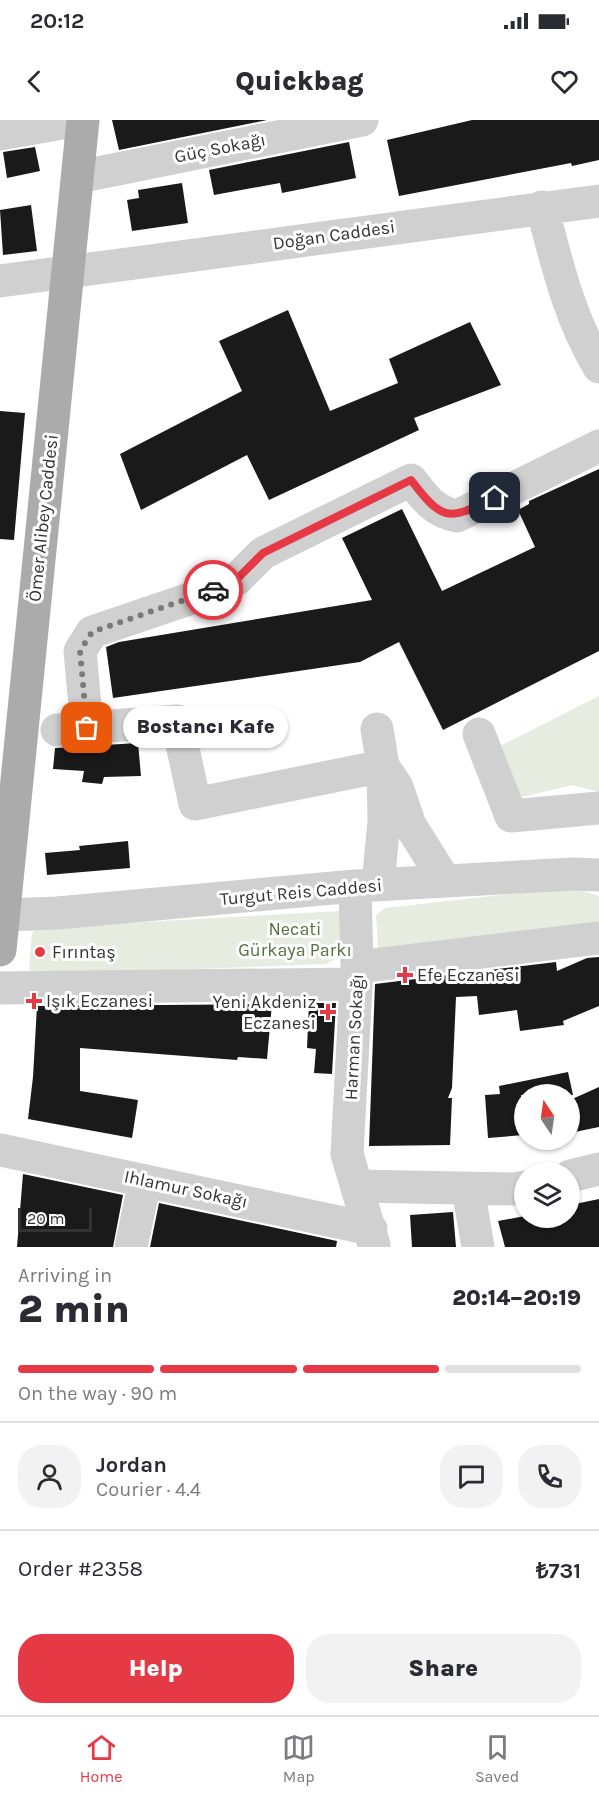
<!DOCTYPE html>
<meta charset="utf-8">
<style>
body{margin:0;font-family:Karla,sans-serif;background:#f2f2f3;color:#2b2b33;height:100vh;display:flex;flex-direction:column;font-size:22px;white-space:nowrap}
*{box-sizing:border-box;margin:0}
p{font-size:20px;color:#7c7c81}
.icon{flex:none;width:33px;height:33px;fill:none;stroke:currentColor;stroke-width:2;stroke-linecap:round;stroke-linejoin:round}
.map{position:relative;height:1127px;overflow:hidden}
.sheet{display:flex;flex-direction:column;background:#fff;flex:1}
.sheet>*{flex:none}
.needle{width:39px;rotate:347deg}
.controls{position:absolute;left:514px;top:964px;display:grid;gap:12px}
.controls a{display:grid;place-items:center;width:66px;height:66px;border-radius:50%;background:#fff;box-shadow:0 2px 4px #0004;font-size:30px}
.scale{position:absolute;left:18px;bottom:15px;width:74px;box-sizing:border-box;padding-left:6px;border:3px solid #333;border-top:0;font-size:16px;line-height:21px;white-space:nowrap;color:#333;-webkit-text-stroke:4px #fff;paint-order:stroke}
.pin{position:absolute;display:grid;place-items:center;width:51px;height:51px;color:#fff;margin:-26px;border-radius:12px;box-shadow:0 3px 9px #0006}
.courier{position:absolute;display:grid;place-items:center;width:60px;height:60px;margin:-30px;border:4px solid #e63946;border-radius:50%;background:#fff;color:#222;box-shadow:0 2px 8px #0007}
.bubble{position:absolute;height:42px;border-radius:21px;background:#fff;box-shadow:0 2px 4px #0004;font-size:20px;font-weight:800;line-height:42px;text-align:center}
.overview em{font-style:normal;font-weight:800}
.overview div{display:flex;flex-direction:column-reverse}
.overview{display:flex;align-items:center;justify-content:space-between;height:102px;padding:0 18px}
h1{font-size:39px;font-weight:800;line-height:45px}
.bar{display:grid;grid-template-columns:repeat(4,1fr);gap:9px 6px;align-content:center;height:72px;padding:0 18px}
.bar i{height:8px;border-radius:4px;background:#e1e1e2}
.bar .selected{background:#e63946}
.bar p{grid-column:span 4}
.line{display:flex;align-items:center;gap:15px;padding:0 18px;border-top:2px solid #e1e1e2}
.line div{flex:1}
.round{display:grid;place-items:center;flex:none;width:63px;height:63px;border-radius:24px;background:#f2f2f3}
.primary-button{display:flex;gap:12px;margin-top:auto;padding:12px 18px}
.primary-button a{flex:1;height:69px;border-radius:24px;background:#e63946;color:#fff;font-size:24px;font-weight:800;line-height:69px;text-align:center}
.primary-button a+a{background:#f2f2f3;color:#2b2b33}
.status{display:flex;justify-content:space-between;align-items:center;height:42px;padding:0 30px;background:#fff;direction:ltr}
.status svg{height:16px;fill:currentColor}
header{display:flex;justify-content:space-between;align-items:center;height:78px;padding:0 18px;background:#fff;font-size:27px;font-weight:800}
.tab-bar{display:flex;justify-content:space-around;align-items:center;height:84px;border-top:2px solid #e1e1e2;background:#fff;font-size:16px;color:#7c7c81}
.tab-bar a{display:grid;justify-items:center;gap:3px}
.tab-bar .selected{color:#e63946}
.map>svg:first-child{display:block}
.green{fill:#e6ecdf}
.building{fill:#1a1a1a}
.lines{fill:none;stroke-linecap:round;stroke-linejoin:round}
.minor{stroke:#d0d0d0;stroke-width:33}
.major{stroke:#ababab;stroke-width:33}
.done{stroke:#7a7a7a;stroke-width:6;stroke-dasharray:0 10.8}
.route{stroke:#e63946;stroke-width:8}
.poi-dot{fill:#e63946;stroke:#fff;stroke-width:2}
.labels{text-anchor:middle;stroke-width:6;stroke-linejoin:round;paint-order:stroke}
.street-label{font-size:18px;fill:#333;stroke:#fff}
.park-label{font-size:18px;fill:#56703f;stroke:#fff}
.poi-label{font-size:18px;fill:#333;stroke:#fff;text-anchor:start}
</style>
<div class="status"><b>20:12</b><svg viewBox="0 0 49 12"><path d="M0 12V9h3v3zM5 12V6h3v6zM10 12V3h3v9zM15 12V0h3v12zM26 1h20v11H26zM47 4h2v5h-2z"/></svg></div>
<header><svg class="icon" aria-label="back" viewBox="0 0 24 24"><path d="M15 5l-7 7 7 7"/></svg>Quickbag<svg class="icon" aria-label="heart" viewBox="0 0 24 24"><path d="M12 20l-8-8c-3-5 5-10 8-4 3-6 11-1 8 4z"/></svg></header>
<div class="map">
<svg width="599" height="1127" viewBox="0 0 599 1127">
<rect width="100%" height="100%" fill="#fff"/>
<path class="green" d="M 599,576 L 599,672 L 572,665 L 518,678 L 498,627 Z
M 571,767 L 599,776 L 599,811 L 378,831 L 376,795 L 385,788 Z
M 340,791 L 345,797 L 339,837 L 326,844 L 35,855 L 29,849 L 32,813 L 37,808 Z"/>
<path class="building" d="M 112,0 L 267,0 L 119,30 Z
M 472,0 L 599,0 L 599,40 L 572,46 L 571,43 L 399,76 L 387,20 Z
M 349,22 L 356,58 L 282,73 L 280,63 L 214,75 L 209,50 Z
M 35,27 L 40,51 L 7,58 L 3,32 Z
M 182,63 L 188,103 L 132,111 L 127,80 L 139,78 L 138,70 Z
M 31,85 L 37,131 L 3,135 L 0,90 Z
M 288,190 L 330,291 L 398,263 L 389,239 L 470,202 L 501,265 L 414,298 L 419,310 L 269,380 L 247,335 L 141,390 L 120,334 L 242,271 L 219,221 Z
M 0,291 L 25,293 L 14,420 L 0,419 Z
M 599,349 L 599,531 L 443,610 L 399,522 L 360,542 L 113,578 L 106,527 L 119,522 L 372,480 L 342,418 L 402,389 L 442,471 L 535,427 L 518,390 L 529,384 L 529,381 Z
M 138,623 L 141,656 L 104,657 L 102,664 L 82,662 L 84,651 L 53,649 L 55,628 Z
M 128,721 L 130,748 L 47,755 L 45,733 L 80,730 L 79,726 Z
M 599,837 L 599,886 L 563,901 L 564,905 L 520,911 L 517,890 L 479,895 L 477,876 L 456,877 L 452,968 L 448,978 L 452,978 L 450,1025 L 369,1026 L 375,864 L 556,842 L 557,851 L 587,838 Z
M 309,883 L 336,883 L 332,954 L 314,953 L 316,929 L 307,928 Z
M 272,884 L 267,939 L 238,937 L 237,940 L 80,928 L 80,971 L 138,980 L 132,1018 L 28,999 L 33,957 L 37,886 Z
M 568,952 L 573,975 L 521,975 L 524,1015 L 488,1018 L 485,975 L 500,974 L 499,966 Z
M 599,967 L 599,1007 L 570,1013 L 570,980 Z
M 23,1054 L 123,1075 L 113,1127 L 17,1127 Z
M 599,1079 L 599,1127 L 505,1127 L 498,1101 L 525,1096 L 525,1098 L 570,1098 L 570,1085 Z
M 159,1083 L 337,1121 L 336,1127 L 150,1127 Z
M 453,1092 L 456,1127 L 412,1127 L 410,1095 Z"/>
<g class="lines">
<path class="minor" d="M 0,14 L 79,0
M 78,57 L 362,0
M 542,87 C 557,144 569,197 599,247
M 0,161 L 599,81
M 87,608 L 80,531 L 92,512 L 198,476 L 237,459 L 263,433 L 411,360 C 424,377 434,392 457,396 L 599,326
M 377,609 L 383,646 L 397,667 L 410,705 L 445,761
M 57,610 L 177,601 L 195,684 L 383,646 L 384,701 L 378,765
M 479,614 L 511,696 L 599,688
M 355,766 L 357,847 L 347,1034 L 374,1125
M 3,795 L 57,793 L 355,766 L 573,754 L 599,755
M 357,847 L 599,818
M 0,868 L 356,864
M 0,1030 L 371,1109
M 570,1056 L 599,1049
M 357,1066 L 515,1069 L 525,1067
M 468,1068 L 478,1127
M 131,1127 L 145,1061"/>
<path class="major" d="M 0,830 L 83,0"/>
</g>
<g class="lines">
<path class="done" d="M 87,608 L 80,531 L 92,512 L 213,470"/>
<path class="route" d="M 213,470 L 237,459 L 263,433 L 411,360 C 444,403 448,400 495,378"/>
</g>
<g class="poi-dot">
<circle cx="40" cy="832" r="6"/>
<path d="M402 846h6v6h6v6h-6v6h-6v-6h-6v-6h6z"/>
<path d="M31 872h6v6h6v6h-6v6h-6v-6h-6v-6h6z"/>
<path d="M325 883h6v6h6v6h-6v6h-6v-6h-6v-6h6z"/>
</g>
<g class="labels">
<g class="street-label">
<text transform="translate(220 28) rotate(-11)" y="6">Güç Sokağı</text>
<text transform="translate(334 115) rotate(-8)" y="6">Doğan Caddesi</text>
<text transform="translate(43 398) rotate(-84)" y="6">Ömer Alibey Caddesi</text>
<text transform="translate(301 772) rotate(-5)" y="6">Turgut Reis Caddesi</text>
<text transform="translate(354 917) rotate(-87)" y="6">Harman Sokağı</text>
<text transform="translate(186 1069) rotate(12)" y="6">Ihlamur Sokağı</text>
</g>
<g class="park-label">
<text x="295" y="815">Necati<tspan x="295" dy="21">Gürkaya Parkı</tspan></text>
</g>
<g class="poi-label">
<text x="52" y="838">Fırıntaş</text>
<text x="417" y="861">Efe Eczanesi</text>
<text x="46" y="887">Işık Eczanesi</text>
<text x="316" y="888" text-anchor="end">Yeni Akdeniz<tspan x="316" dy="21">Eczanesi</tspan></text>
</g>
</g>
</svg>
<div class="controls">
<a><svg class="needle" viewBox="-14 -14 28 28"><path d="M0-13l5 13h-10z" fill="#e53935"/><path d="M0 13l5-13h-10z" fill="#7c7c81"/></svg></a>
<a><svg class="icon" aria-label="layers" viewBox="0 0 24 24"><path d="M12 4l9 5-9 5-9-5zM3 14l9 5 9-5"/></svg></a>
</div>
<div class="scale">20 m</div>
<div class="pin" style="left:87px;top:608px;background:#ea580c"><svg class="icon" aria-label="bag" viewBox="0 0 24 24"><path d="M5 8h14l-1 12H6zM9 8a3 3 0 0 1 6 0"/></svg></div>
<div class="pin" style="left:495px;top:378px;background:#1f2937"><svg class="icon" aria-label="home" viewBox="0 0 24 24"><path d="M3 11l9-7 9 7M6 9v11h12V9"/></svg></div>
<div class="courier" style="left:213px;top:470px"><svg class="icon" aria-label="car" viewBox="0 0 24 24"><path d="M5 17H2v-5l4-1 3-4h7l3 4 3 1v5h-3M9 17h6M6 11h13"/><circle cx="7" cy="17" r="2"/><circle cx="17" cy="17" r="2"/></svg></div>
<div class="bubble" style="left:123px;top:586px;width:165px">Bostancı Kafe</div>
</div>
<section class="sheet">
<div class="overview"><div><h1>2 min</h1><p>Arriving in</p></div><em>20:14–20:19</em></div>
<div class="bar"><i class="selected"></i><i class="selected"></i><i class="selected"></i><i></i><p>On the way · 90 m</p></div>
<div class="line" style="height:108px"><a class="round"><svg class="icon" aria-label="person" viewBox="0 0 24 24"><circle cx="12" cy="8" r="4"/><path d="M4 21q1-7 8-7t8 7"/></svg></a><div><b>Jordan</b><p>Courier · 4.4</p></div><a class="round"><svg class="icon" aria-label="chat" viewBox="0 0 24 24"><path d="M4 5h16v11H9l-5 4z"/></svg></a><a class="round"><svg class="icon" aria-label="phone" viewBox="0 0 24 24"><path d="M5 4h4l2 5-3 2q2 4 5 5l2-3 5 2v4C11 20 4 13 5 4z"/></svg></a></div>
<div class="line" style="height:78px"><div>Order #2358</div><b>₺731</b></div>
<div class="primary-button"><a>Help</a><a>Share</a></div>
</section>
<nav class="tab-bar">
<a class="selected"><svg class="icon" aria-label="home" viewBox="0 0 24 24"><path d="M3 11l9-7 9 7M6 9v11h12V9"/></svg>Home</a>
<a><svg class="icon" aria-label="map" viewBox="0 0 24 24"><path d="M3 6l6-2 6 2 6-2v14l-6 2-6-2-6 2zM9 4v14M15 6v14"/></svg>Map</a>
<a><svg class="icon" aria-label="saved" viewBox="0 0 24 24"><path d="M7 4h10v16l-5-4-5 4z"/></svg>Saved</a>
</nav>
